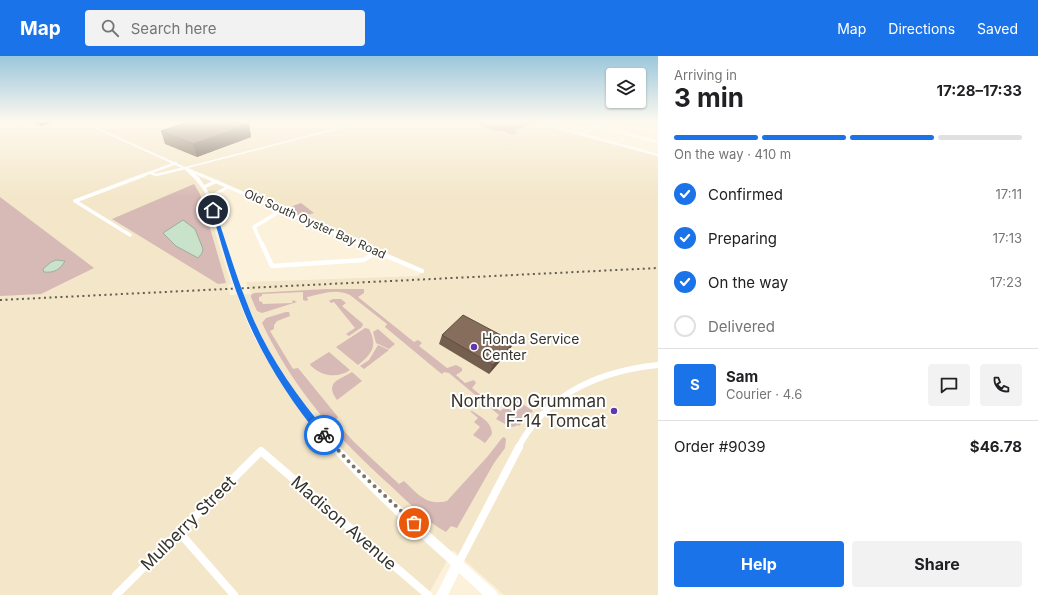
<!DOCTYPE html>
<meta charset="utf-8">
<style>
body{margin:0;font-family:Inter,sans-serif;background:#f2f2f2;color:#202124;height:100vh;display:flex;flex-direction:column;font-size:15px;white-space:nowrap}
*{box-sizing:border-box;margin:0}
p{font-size:13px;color:#757577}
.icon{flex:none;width:22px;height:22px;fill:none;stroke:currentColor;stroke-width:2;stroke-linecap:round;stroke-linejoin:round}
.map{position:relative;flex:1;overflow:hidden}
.panel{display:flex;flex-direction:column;background:#fff;width:380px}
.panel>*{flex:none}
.buttons{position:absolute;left:606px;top:12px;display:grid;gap:8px}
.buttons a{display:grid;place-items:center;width:40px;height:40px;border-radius:4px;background:#fff;box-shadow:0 1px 3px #0004;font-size:20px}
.pin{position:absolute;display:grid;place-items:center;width:34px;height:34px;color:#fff;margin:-17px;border:2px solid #fff;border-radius:50%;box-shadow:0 1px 4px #0007}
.courier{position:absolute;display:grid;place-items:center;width:40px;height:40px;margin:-20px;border:3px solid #1a73e8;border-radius:50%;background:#fff;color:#222;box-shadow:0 1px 5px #0007}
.summary em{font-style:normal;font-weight:700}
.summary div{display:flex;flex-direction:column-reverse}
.summary{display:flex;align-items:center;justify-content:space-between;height:68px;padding:0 16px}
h1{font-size:26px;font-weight:700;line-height:30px}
.bar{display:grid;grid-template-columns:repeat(4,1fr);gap:6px 4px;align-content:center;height:48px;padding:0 16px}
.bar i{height:5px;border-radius:3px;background:#e0e0e0}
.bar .selected{background:#1a73e8}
.bar p{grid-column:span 4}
.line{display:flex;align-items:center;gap:10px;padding:0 16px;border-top:1px solid #e0e0e0}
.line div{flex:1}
.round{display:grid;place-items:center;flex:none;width:42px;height:42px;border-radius:4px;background:#f2f2f2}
ol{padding:0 16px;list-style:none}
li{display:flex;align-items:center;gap:12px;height:44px}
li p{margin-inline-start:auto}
li .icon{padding:4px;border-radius:50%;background:#1a73e8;color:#fff;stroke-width:4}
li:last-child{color:#757577}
li i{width:22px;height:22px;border:2px solid #e0e0e0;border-radius:50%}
.cta{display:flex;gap:8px;margin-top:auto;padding:8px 16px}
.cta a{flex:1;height:46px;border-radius:4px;background:#1a73e8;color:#fff;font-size:16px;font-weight:700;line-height:46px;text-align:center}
.cta a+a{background:#f2f2f2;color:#202124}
header{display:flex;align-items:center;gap:24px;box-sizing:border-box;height:56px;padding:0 20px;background:#1a73e8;color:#fff}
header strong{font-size:19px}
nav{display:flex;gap:22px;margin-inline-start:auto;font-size:14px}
.search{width:280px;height:36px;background:#f2f2f2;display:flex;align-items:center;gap:10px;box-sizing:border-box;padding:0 14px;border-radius:4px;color:#757577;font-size:15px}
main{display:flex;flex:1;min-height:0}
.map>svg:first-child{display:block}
.built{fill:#f3e6c9;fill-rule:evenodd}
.green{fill:#d7b9b5}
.water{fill:#c9e3cb;stroke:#9dae9b}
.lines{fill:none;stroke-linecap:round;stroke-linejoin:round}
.street-far4{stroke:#fff;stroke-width:2.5}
.street-far3{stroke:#fff;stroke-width:3.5}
.street-far2{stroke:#fff;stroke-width:4.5}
.street-far1{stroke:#fff;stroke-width:6}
.street{stroke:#fff;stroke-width:8}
.secondary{fill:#fff;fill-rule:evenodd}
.rail{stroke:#625d51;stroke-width:2;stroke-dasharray:2 3.5;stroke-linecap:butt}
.wall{fill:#745f4f}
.shaded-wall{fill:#5e4d40}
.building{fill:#876e5c;stroke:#5e4d40}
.route{fill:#1a73e8}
.done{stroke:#7b7668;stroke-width:4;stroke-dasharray:0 7.2}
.poi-dot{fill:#6436ae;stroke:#fff;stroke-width:1.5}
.labels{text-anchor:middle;stroke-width:4;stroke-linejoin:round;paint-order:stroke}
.far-street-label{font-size:12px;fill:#36332a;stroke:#fff}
.poi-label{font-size:14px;fill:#36332a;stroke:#fff;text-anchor:start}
.near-poi-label{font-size:17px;fill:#36332a;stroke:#fff;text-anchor:end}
.near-street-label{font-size:17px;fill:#36332a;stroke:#fff}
</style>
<header>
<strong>Map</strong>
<div class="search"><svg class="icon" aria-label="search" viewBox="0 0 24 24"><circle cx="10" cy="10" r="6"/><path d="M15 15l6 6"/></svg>Search here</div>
<nav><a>Map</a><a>Directions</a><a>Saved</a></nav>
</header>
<main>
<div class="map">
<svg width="658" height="539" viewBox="0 0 658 539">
<rect width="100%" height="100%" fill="#fcf2db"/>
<path class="built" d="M 27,66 L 551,66 L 544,69 L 658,100 L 658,539 L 504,539 L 453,494 L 428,539 L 0,539 L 0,73 ZM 230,132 L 422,216 L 418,220 L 246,226 L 251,238 L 230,239 L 228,229 L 231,228 L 205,143 Z"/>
<path class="green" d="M 478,66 L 543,66 L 514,74 L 517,75 L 516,78 L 513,79 L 505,76 L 507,75 L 496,75 L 477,69 Z
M 194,128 L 200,138 L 226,227 L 218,228 L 112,163 Z
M 0,141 L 94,212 L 41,238 L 0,240 Z
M 301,147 L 314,157 L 299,161 L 282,154 Z
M 326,233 L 364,233 L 364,237 L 358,241 L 414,286 L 418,284 L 422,287 L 419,290 L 447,312 L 456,309 L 462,312 L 462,315 L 456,319 L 465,327 L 474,324 L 476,327 L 472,332 L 500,355 L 506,351 L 515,357 L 522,350 L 515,345 L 515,343 L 533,355 L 519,370 L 518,369 L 513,371 L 505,368 L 496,363 L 499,359 L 449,317 L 444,316 L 442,318 L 438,315 L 385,271 L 387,268 L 350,239 C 335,232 322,238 307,241 L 308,244 L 306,245 L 303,244 L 303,236 L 262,238 L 262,240 L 259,241 L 259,245 L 262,246 L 263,248 L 292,247 L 293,244 L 297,246 L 262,257 L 257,255 L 251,241 L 251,239 L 254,237 Z
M 333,243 L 341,243 L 346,247 L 342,250 L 363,268 L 362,271 L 349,280 L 346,278 L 355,272 L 334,246 L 331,247 L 329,245 Z
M 286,256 L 289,256 L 290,260 L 277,265 L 274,269 L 274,273 L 270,275 L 293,313 L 298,312 L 338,361 L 335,365 L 354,386 L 399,428 L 404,425 C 418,438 426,450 447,445 L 488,400 L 502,382 L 504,381 L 506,383 L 505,392 L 494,407 L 457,472 L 451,470 L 446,476 C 426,465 409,447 392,431 C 337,381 295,336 262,267 L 266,262 Z
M 365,272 L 369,273 C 378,290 372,298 358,309 L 336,291 Z
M 378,273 L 379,274 L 395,288 L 389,293 L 376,287 L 373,276 Z
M 378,289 L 389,294 L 364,313 L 360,310 L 369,304 Z
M 329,296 L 350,314 C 337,323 322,320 311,310 L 310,308 Z
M 352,316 L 362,325 L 337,344 C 324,326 339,324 352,316 Z
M 470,355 L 472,355 C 481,361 492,366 492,378 L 485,387 L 473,379 L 480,371 L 474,366 L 478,362 Z"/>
<path class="water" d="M 183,164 L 195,173 L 203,193 L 202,197 L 198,202 L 176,190 L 163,177 Z
M 56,204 L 65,205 C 60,214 54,217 44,216 L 43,213 L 51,206 Z"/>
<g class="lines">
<path class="street-far4" d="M 581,66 L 658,86
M 625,66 L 658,74
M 547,69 L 658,99
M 581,78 L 603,66
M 151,117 L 156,119 L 185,112 L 203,120
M 141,120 L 176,107"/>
<path class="street-far3" d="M 201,119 L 362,189
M 75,145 L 144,119
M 75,145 L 130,179
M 262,189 L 254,171 L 282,154"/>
<path class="street-far2" d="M 262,188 L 272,210 L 364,204 L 377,195
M 359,188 L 422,215"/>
<path class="street-far1" d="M 518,392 C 547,337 600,315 658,309"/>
<path class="street" d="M 179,476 L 234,539
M 458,508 L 519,391
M 116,539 L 261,395 L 428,539"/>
<path class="secondary" d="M 81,66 L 85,66 L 185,111 L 360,66 L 366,66 L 188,112 L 199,121 L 204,129 L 215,124 L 219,124 L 219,126 L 206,132 L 210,139 L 227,130 L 231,131 L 211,142 C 228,188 240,237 262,281 C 314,385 412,459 496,535 L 498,539 L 483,539 L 459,517 L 448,539 L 436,539 L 451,509 C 399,462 345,415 303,358 C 285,335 270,309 256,284 C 239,252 230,215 219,181 C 215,168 211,147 204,135 C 198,126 192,120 184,113 Z"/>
<path class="rail" d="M 0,244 L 658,212"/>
</g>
<path class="wall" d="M 33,66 L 53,66 L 41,70 Z
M 249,68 L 251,81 L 197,101 L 165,88 L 161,75 Z
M 442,279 L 514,286 L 509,295 L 489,318 L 439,288 Z"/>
<path class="shaded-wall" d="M 39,66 L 53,66 L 41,70 Z
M 249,68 L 251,81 L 197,101 L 193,88 Z
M 514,286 L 509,295 L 489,318 L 493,309 Z"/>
<path class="building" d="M 189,66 L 243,66 L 249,68 L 193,88 L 161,75 Z
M 463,259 L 514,286 L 493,309 L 442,279 Z"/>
<linearGradient id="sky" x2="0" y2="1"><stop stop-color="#9bc7dc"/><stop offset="0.46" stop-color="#fef9ef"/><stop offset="1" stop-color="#fef9ef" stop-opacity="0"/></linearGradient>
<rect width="658" height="142" fill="url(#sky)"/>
<path class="route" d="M 213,153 L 215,154 C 226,185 235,217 247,247 C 264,294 295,338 327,376 L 329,379 L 327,382 L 321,382 C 288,342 259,296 241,248 C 229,218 221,185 211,154 Z"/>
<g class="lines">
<path class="done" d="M 324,379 L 351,408 L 414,467"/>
</g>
<g class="poi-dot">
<circle cx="474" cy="291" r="4"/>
<circle cx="614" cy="355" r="4"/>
</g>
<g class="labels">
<g class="far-street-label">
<text transform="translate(315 168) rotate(24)" y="4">Old South Oyster Bay Road</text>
</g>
<g class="poi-label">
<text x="482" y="288">Honda Service<tspan x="482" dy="16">Center</tspan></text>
</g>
<g class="near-poi-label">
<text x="606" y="351">Northrop Grumman<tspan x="606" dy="20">F-14 Tomcat</tspan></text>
</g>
<g class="near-street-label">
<text transform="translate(188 467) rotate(-45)" y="6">Mulberry Street</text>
<text transform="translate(344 467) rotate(41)" y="6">Madison Avenue</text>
</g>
</g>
</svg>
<div class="buttons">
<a><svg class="icon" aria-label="layers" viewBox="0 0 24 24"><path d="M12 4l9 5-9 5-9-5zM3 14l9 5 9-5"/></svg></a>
</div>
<div class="pin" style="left:414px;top:467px;background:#ea580c"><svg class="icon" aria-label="bag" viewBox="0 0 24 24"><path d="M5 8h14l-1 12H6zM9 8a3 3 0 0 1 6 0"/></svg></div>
<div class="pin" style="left:213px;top:154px;background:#1f2937"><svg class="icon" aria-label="home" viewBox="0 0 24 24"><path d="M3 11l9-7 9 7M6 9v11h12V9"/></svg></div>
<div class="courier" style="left:324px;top:379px"><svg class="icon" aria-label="bike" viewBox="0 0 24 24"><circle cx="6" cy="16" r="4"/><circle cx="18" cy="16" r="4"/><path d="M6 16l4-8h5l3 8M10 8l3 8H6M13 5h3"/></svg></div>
</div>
<section class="panel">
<div class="summary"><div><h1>3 min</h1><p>Arriving in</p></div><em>17:28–17:33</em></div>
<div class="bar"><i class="selected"></i><i class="selected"></i><i class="selected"></i><i></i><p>On the way · 410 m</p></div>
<ol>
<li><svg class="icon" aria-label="check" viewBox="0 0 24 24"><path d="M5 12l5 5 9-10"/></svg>Confirmed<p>17:11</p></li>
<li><svg class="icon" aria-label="check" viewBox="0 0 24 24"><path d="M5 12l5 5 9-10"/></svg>Preparing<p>17:13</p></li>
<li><svg class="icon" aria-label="check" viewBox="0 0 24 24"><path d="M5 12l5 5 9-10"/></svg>On the way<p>17:23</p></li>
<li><i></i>Delivered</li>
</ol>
<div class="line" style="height:72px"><b class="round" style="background:#1a73e8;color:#fff">S</b><div><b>Sam</b><p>Courier · 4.6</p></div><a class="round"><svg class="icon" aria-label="chat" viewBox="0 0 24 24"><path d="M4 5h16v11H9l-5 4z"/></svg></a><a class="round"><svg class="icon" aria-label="phone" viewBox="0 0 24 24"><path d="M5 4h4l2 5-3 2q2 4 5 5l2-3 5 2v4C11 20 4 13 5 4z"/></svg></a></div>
<div class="line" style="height:52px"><div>Order #9039</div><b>$46.78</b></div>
<div class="cta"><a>Help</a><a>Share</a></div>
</section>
</main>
